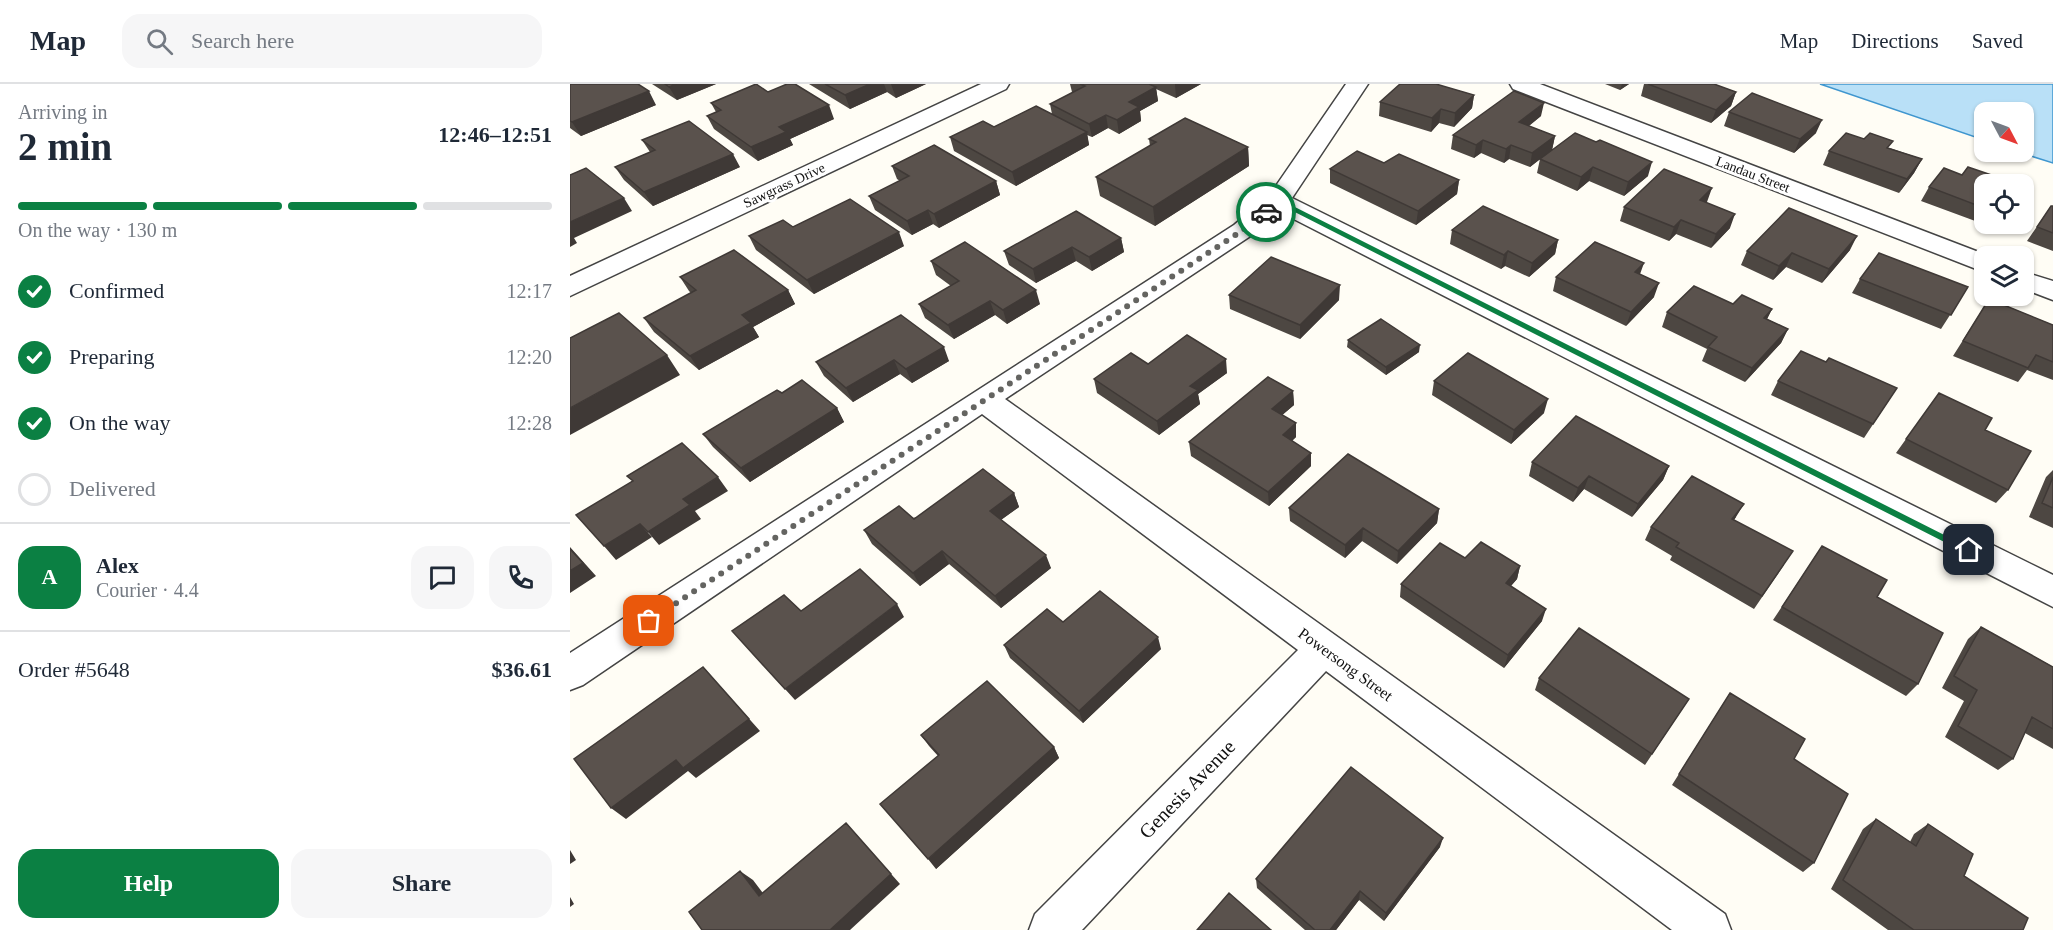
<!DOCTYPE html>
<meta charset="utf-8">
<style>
body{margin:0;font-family:"Times New Roman",serif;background:#f6f6f7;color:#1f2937;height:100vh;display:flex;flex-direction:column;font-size:22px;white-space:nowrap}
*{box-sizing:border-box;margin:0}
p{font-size:20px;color:#747a83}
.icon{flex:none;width:33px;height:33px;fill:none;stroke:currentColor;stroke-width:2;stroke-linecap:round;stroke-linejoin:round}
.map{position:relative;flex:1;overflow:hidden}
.panel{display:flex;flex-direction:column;background:#fff;width:570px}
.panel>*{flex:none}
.needle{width:39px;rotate:131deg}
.fabs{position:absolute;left:1404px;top:18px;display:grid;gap:12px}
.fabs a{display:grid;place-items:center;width:60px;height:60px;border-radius:12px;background:#fff;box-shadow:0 2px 4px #0004;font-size:30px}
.pin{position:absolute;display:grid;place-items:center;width:51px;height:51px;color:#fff;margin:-26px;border-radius:12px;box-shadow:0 3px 9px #0006}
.courier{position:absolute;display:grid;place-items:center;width:60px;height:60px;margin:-30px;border:4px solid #0b8043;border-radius:50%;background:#fff;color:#222;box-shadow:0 2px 8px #0007}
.headline em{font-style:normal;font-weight:800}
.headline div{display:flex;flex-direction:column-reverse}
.headline{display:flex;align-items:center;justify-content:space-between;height:102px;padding:0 18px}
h1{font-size:39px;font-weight:800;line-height:45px}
.bar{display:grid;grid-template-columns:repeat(4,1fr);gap:9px 6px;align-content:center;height:72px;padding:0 18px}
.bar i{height:8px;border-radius:4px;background:#e0e1e3}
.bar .current{background:#0b8043}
.bar p{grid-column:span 4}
.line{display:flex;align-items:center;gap:15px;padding:0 18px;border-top:2px solid #e0e1e3}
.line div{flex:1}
.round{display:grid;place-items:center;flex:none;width:63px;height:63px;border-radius:18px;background:#f6f6f7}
ol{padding:0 18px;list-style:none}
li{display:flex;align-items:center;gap:18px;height:66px}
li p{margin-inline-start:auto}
li .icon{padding:6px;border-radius:50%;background:#0b8043;color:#fff;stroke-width:4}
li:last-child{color:#747a83}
li i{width:33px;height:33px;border:3px solid #e0e1e3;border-radius:50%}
.action{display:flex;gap:12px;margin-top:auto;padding:12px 18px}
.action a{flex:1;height:69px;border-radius:18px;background:#0b8043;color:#fff;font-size:24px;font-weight:800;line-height:69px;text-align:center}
.action a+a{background:#f6f6f7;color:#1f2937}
header{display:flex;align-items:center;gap:36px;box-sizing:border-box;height:84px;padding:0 30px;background:#fff;border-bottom:2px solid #e0e1e3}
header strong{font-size:28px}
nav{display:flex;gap:33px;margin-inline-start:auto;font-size:21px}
.search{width:420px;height:54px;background:#f6f6f7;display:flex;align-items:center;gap:15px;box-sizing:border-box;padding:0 21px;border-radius:18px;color:#747a83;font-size:22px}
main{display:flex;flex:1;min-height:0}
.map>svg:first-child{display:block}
.water{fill:#b9e0f7;stroke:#3f96cf;stroke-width:1.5}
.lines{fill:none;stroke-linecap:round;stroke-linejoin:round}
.street-casing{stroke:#444;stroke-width:3}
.street{fill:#fff;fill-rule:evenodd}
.wall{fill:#4d4742}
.shaded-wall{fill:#3f3936}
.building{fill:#5a524d;stroke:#3f3936;stroke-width:1.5}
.route{fill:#0b8043}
.done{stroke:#646461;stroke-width:6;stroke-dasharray:0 10.8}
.labels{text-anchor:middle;stroke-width:6;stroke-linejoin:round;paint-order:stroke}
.far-street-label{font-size:14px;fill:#111;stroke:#fff}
.street-label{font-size:16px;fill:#111;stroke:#fff}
.near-street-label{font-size:20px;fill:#111;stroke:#fff}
</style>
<header>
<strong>Map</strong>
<div class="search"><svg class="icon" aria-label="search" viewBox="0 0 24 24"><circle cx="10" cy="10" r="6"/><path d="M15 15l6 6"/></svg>Search here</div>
<nav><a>Map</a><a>Directions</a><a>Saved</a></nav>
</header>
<main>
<section class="panel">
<div class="headline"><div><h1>2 min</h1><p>Arriving in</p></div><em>12:46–12:51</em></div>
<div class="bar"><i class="current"></i><i class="current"></i><i class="current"></i><i></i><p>On the way · 130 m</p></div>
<ol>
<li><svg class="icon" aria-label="check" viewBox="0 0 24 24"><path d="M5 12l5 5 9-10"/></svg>Confirmed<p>12:17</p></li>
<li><svg class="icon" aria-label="check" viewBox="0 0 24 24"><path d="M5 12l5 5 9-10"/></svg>Preparing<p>12:20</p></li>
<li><svg class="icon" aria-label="check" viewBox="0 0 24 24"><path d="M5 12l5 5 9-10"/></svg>On the way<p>12:28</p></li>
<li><i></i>Delivered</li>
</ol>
<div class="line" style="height:108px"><b class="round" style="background:#0b8043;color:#fff">A</b><div><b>Alex</b><p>Courier · 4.4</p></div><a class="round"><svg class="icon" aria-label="chat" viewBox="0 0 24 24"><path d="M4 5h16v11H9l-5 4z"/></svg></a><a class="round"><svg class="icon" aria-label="phone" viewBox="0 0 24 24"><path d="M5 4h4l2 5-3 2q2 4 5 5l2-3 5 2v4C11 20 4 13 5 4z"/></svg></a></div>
<div class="line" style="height:78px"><div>Order #5648</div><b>$36.61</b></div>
<div class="action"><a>Help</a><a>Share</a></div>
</section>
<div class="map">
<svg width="1483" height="846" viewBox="0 0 1483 846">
<rect width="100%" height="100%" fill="#fffdf5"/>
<path class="water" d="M 1250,0 L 1483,0 L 1483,79 L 1448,68 L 1454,68 L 1454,28 L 1414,28 L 1414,56 Z"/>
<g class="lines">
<defs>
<path id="street" d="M 411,0 L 439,0 L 436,5 L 0,212 L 0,192 Z
M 776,0 L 798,0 L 722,114 L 1483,491 L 1483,523 L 710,128 L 682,151 L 435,315 L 1155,830 L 1161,846 L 1102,846 L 756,587 L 512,846 L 459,846 L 465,830 L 728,566 L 412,330 L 13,601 L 0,606 L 0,569 L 664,141 L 699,112 Z
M 940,0 L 970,0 L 1419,172 L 1414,172 L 1414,188 L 943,5 Z
M 1454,188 L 1483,197 L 1483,216 L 1454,205 Z"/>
</defs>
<use href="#street" class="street-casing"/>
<use href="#street" class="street"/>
</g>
<path class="wall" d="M 0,0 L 86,21 L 11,52 L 0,44 Z
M 82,0 L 146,0 L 107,16 Z
M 239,0 L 356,0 L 326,14 L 317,8 L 280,25 Z
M 500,0 L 631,0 L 606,14 L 586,5 L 588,17 L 570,27 L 571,37 L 549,50 L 538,44 L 522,53 L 517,51 L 519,61 L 446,102 L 384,67 L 380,53 L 482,30 L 480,20 L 503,9 L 502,8 Z
M 1035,0 L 1059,0 L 1050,6 Z
M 1074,0 L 1144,0 L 1166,8 L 1161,22 L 1141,39 L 1071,12 Z
M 198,8 L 264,35 L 220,55 L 223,61 L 188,77 L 144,45 L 137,32 L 146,28 L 141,19 Z
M 904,11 L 902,24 L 884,43 L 869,39 L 861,48 L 809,32 L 810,18 Z
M 1159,28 L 1246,49 L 1224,69 L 1154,42 Z
M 971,32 L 959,42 L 985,52 L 982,66 L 1078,92 L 1054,112 L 1019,97 L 1007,107 L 967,89 L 970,75 L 960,83 L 939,75 L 934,79 L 911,69 L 904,74 L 881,65 L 883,51 Z
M 579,55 L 678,63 L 679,82 L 585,142 L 530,112 L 526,93 L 580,62 Z
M 1294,55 L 1352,75 L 1344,89 L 1329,109 L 1253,81 L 1259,67 Z
M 72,56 L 170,83 L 83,122 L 54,96 L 45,83 L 80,68 Z
M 322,82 L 426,97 L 430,111 L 369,144 L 363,140 L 342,151 L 305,126 L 299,112 L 330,97 L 327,95 Z
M 760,85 L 889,96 L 887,110 L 846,141 L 760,99 Z
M 1414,100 L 1414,140 L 1441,140 L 1435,148 L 1351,117 L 1359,103 Z
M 1137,118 L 1136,119 L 1160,144 L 1141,164 L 1106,150 L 1099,157 L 1050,137 L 1054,123 Z
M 1481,122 L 1483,122 L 1483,167 L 1457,157 Z
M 223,143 L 334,162 L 244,210 L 186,166 L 179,152 Z
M 882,146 L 988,156 L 985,170 L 959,193 L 935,182 L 931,185 L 880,160 Z
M 551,154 L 554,168 L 522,187 L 506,177 L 466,199 L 439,181 L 434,167 Z
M 1280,166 L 1252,199 L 1216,183 L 1203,196 L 1171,181 L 1177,167 Z
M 361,177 L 470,220 L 437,240 L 425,231 L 384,255 L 355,234 L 349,220 L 381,202 L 366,191 Z
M 1070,190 L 1084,213 L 1056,242 L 983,207 L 986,193 Z
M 110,193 L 218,206 L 225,220 L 183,243 L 189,253 L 129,286 L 84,248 L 74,234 L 121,209 L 119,207 Z
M 1290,195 L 1398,203 L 1371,245 L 1282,209 Z
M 659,211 L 769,216 L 730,255 L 660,225 Z
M 1419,215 L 1483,241 L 1483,296 L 1457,286 L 1448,298 L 1383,272 Z
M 1163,220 L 1202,225 L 1197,235 L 1218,245 L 1211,259 L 1175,298 L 1132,277 L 1137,265 L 1092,243 L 1097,228 Z
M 331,231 L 379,277 L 342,299 L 330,290 L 283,318 L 254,292 L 246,278 Z
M 778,256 L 849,268 L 816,291 L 777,263 Z
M 578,280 L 657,289 L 628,310 L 630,320 L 589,351 L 527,309 L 524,295 Z
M 864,297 L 974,329 L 941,360 L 862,311 Z
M 1208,297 L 1327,304 L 1294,354 L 1201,311 Z
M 723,307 L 724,321 L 712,331 L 726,353 L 722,357 L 741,382 L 699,422 L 621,372 L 619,358 Z
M 212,309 L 267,324 L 274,338 L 180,398 L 143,363 L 133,350 Z
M 1369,309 L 1415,346 L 1438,406 L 1426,419 L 1326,369 Z
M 962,378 L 1099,382 L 1093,396 L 1062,433 L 1014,405 L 1003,418 L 959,392 Z
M 1483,386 L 1483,444 L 1459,433 L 1476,393 Z
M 444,409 L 449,423 L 431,436 L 481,484 L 431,524 L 379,480 L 350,502 L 302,460 L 294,446 Z
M 719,424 L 869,425 L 867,439 L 827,480 L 792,457 L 775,474 L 720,437 Z
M 1166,433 L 1164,436 L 1214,481 L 1184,525 L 1100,476 L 1102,472 L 1075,456 L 1081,443 Z
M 1252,462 L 1307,513 L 1348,600 L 1336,612 L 1203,536 Z
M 895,474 L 950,482 L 947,495 L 941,502 L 972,537 L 934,584 L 830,513 L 831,500 Z
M 493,538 L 591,565 L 513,639 L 440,574 L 434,561 Z
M 1411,543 L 1483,583 L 1483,665 L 1455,649 L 1443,675 L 1428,686 L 1375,653 L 1394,617 L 1372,604 L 1398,555 Z
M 969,594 L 1119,615 L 1075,681 L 965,606 Z
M 1160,609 L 1224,675 L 1244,779 L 1233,788 L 1102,701 Z
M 351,651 L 484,663 L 489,674 L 366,785 L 368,672 L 359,662 Z
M 1306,735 L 1340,758 L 1344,750 L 1358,740 L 1394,792 L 1453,846 L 1318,846 L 1261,805 L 1293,745 Z
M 870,763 L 814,837 L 789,816 L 766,846 L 735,846 L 687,804 L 686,795 Z"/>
<path class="shaded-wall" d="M 106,0 L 146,0 L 107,16 L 99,3 Z
M 300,0 L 314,0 L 317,8 L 280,25 L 275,11 Z
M 321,0 L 356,0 L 326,14 Z
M 605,0 L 631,0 L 606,14 Z
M 1052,0 L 1059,0 L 1050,6 Z
M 586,3 L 588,17 L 570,27 L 571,37 L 549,50 L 547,36 L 559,18 Z
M 79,7 L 86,21 L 11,52 L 2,38 Z
M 1166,8 L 1161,22 L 1141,39 L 1146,26 Z
M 904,11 L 902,24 L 884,43 L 885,29 Z
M 974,19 L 971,32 L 946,52 L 949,38 Z
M 259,21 L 264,35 L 220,55 L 223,61 L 188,77 L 181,63 L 209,43 Z
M 871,25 L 869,39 L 861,48 L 862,34 Z
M 536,31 L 538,44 L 522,53 L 519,40 Z
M 1252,36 L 1246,49 L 1224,69 L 1230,55 Z
M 517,48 L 519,61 L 446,102 L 442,88 Z
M 985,52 L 982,66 L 960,83 L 962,69 Z
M 913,56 L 911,69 L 904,74 L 906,61 Z
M 941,61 L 939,75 L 934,79 L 936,65 Z
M 678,63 L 679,82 L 585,142 L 583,123 Z
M 163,70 L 170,83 L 83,122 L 74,108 Z
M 1352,75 L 1344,89 L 1329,109 L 1337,95 Z
M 1082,78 L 1078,92 L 1054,112 L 1058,98 Z
M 1023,83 L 1019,97 L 1007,107 L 1011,93 Z
M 889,96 L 887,110 L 846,141 L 848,127 Z
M 426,97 L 430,111 L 369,144 L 364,130 Z
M 1142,104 L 1137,118 L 1126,130 L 1130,116 Z
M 54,114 L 62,127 L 4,154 L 7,159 L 0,163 L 0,138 Z
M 358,126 L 363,140 L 342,151 L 337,137 Z
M 1165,130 L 1160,144 L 1141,164 L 1146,150 Z
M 1111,136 L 1106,150 L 1099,157 L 1104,143 Z
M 329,148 L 334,162 L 244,210 L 237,196 Z
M 1287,152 L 1280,166 L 1252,199 L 1259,185 Z
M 551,154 L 554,168 L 522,187 L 519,173 Z
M 988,156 L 985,170 L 959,193 L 962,179 Z
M 502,163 L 506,177 L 466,199 L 463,185 Z
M 938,167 L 935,182 L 931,185 L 934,171 Z
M 1222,169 L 1216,183 L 1203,196 L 1209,182 Z
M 1074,179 L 1069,193 L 1065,188 Z
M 1089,199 L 1084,213 L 1056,242 L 1061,228 Z
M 770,201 L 769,216 L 730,255 L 730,241 Z
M 218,206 L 225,220 L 183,243 L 189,253 L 129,286 L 120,272 L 172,231 Z
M 466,206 L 470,220 L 437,240 L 433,226 Z
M 420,217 L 425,231 L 384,255 L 378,241 Z
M 1202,225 L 1195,239 L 1194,234 Z
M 1218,245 L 1211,259 L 1175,298 L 1182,284 Z
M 850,261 L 849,268 L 816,291 L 816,283 Z
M 374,263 L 379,277 L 342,299 L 336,285 Z
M 97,271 L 110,291 L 0,351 L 0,324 Z
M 656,275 L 657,289 L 628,310 L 630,320 L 589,351 L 587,337 L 620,302 Z
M 324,276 L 330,290 L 283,318 L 276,304 Z
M 723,307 L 724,321 L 703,339 L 702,325 Z
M 978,315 L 974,329 L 941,360 L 944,346 Z
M 267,324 L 274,338 L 180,398 L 171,384 Z
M 726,339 L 726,353 L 713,365 L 713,351 Z
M 741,369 L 741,382 L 699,422 L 698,408 Z
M 1099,382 L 1093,396 L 1062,433 L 1068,420 Z
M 1019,392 L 1014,405 L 1003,418 L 1008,404 Z
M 148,393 L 158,407 L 125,427 L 131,435 L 89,461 L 78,448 L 113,415 Z
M 444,409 L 449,423 L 425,440 L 420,427 Z
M 1174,420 L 1166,433 L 1155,448 L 1162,435 Z
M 869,425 L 867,439 L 827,480 L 828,467 Z
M 70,440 L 82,453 L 46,476 L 34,462 Z
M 793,444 L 792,457 L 775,474 L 775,461 Z
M 0,463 L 26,492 L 0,509 Z
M 372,467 L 379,480 L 350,502 L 343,489 Z
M 476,471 L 481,484 L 431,524 L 425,512 Z
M 950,482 L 947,495 L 932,512 L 936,499 Z
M 327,520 L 334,533 L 225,616 L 215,605 Z
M 976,525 L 972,537 L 934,584 L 938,571 Z
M 588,553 L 591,565 L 513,639 L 509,627 Z
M 133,583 L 190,647 L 126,694 L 118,687 L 56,735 L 41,724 Z
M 484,663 L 489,674 L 366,785 L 358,775 Z
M 276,739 L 330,800 L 280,846 L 260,846 Z
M 873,754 L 870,763 L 814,837 L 816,829 Z
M 0,766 L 6,776 L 0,780 Z
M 170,787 L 183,796 L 202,821 L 189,812 Z
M 790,807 L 789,816 L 766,846 L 760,846 Z
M 0,813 L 4,820 L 0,823 Z"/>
<path class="building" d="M 0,0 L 68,0 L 79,7 L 2,38 L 0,37 Z
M 95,0 L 106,0 L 99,3 Z
M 186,0 L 198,8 L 217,0 L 225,0 L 259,21 L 209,43 L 216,48 L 181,63 L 137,32 L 151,26 L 141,19 Z
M 255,0 L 300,0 L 275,11 Z
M 510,0 L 579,0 L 586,3 L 559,18 L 569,23 L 547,36 L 536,31 L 519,40 L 480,20 L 515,2 Z
M 830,0 L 866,0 L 904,11 L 885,29 L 871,25 L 862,34 L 810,18 Z
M 1078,0 L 1144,0 L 1166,8 L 1146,26 Z
M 944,7 L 974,19 L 949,38 L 985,52 L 962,69 L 941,61 L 936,65 L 913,56 L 906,61 L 883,51 Z
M 1182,9 L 1252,36 L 1230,55 L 1159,28 Z
M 466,22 L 517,48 L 442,88 L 380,53 L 413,37 L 424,43 Z
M 615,34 L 678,63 L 583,123 L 526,93 L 586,58 L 579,55 Z
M 119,37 L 163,70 L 74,108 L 45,83 L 85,66 L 72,56 Z
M 1005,49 L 1026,58 L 1030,56 L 1082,78 L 1058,98 L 1023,83 L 1011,93 L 970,75 Z
M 1276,49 L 1294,55 L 1300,49 L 1323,57 L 1317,64 L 1352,75 L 1337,95 L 1259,67 Z
M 364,61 L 426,97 L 364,130 L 358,126 L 337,137 L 299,112 L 339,92 L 322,82 Z
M 787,67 L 814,79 L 829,70 L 889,96 L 848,127 L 760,85 Z
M 1398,83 L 1430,94 L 1426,100 L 1414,100 L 1414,124 L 1359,103 L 1374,84 L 1392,91 Z
M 16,84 L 54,114 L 0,138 L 0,91 Z
M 1094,85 L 1142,104 L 1130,116 L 1165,130 L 1146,150 L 1111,136 L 1104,143 L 1054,123 Z
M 1454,112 L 1458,113 L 1454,120 Z
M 280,115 L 329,148 L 237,196 L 179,152 L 213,136 L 223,143 Z
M 913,122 L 988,156 L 962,179 L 938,167 L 934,171 L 882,146 Z
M 1481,122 L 1483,122 L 1483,149 L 1467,143 Z
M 1219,124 L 1287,152 L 1259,185 L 1222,169 L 1209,182 L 1177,167 Z
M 506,127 L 551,154 L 519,173 L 502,163 L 463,185 L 434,167 Z
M 395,158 L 466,206 L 433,226 L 420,217 L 378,241 L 349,220 L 389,197 L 361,177 Z
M 1025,158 L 1074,179 L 1065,188 L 1089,199 L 1061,228 L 986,193 Z
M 164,166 L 218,206 L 172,231 L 181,239 L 120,272 L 74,234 L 126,206 L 110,193 Z
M 1309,169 L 1398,203 L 1381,231 L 1290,195 Z
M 701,173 L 770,201 L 730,241 L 659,211 Z
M 1124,202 L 1163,220 L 1172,211 L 1202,225 L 1194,234 L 1218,245 L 1182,284 L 1138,263 L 1147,253 L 1097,228 Z
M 1419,215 L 1483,241 L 1483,278 L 1466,271 L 1458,284 L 1393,257 Z
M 49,229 L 97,271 L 0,324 L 0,254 Z
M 331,231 L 374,263 L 336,285 L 324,276 L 276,304 L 246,278 Z
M 811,235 L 850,261 L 816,283 L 778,256 Z
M 617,251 L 656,275 L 620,302 L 628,306 L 587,337 L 524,295 L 561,269 L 578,280 Z
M 1231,267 L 1256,278 L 1259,274 L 1327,304 L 1303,340 L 1208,297 Z
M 898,269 L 978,315 L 944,346 L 864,297 Z
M 698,293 L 723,307 L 702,325 L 726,339 L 713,351 L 741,369 L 698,408 L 619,358 Z
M 232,296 L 267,324 L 171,384 L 133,350 L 207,306 L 212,309 Z
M 1369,309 L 1422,334 L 1415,346 L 1461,367 L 1438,406 L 1336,355 Z
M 1006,332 L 1099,382 L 1068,420 L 1019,392 L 1008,404 L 962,378 Z
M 112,359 L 148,393 L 113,415 L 120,421 L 78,448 L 70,440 L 34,462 L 6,431 L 63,397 L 57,392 Z
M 778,370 L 869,425 L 828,467 L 793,444 L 775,461 L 719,424 Z
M 413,385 L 444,409 L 420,427 L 476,471 L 425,512 L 372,467 L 343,489 L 294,446 L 329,422 L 344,435 Z
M 1122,392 L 1174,420 L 1162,435 L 1223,467 L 1192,512 L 1106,463 L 1109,459 L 1081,443 Z
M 1483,393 L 1483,424 L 1472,419 Z
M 911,458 L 950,482 L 936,499 L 976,525 L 938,571 L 831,500 L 870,459 L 895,474 Z
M 1252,462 L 1317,496 L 1307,513 L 1373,549 L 1348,600 L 1212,523 Z
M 0,465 L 13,479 L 0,487 Z
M 290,485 L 327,520 L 215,605 L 162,547 L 214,511 L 231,527 Z
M 530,507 L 588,553 L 509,627 L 434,561 L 477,525 L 493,538 Z
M 1411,543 L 1483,583 L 1483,645 L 1462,633 L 1443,675 L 1388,642 L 1407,606 L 1384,592 Z
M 1009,544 L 1119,615 L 1082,670 L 969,594 Z
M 133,583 L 179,635 L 113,684 L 106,676 L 41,724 L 4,675 Z
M 417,597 L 484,663 L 358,775 L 310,720 L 369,671 L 351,651 Z
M 1160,609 L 1235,655 L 1224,675 L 1278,710 L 1244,779 L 1109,690 Z
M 781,683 L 873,754 L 816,829 L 790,807 L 760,846 L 745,846 L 686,795 Z
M 1306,735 L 1346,762 L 1358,740 L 1403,770 L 1394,792 L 1458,834 L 1453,846 L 1344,846 L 1273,796 Z
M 276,739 L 321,790 L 260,846 L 132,846 L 119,828 L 170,787 L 189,812 Z
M 659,809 L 701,846 L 627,846 Z"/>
<path class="route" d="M 706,116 L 711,116 L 1404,466 L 1399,470 L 1396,469 L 709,120 L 698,129 L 693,129 L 693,126 Z"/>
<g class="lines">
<path class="done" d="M 79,537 L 673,146 L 696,128"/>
</g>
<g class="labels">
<g class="far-street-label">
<text transform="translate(1183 90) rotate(21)" y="5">Landau Street</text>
<text transform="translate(214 101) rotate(-25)" y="5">Sawgrass Drive</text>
</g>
<g class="street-label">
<text transform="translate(776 580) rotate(36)" y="6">Powersong Street</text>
</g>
<g class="near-street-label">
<text transform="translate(617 705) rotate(-46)" y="7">Genesis Avenue</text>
</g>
</g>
</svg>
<div class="fabs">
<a><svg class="needle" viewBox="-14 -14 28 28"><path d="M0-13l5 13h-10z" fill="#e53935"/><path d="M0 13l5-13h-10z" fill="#747a83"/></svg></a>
<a><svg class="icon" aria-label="locate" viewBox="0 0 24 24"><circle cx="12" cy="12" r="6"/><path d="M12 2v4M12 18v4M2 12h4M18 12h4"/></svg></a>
<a><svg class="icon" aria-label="layers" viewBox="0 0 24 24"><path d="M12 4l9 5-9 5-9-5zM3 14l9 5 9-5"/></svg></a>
</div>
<div class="pin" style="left:79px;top:537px;background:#ea580c"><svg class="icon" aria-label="bag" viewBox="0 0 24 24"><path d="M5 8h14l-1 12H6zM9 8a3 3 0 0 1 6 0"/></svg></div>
<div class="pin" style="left:1399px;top:466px;background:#1f2937"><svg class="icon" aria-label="home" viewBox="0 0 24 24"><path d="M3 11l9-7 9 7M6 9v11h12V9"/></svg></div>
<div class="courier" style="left:696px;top:128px"><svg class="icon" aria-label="car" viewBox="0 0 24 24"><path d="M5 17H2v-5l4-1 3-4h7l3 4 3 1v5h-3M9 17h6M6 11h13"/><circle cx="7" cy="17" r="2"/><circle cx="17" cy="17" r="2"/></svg></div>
</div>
</main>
